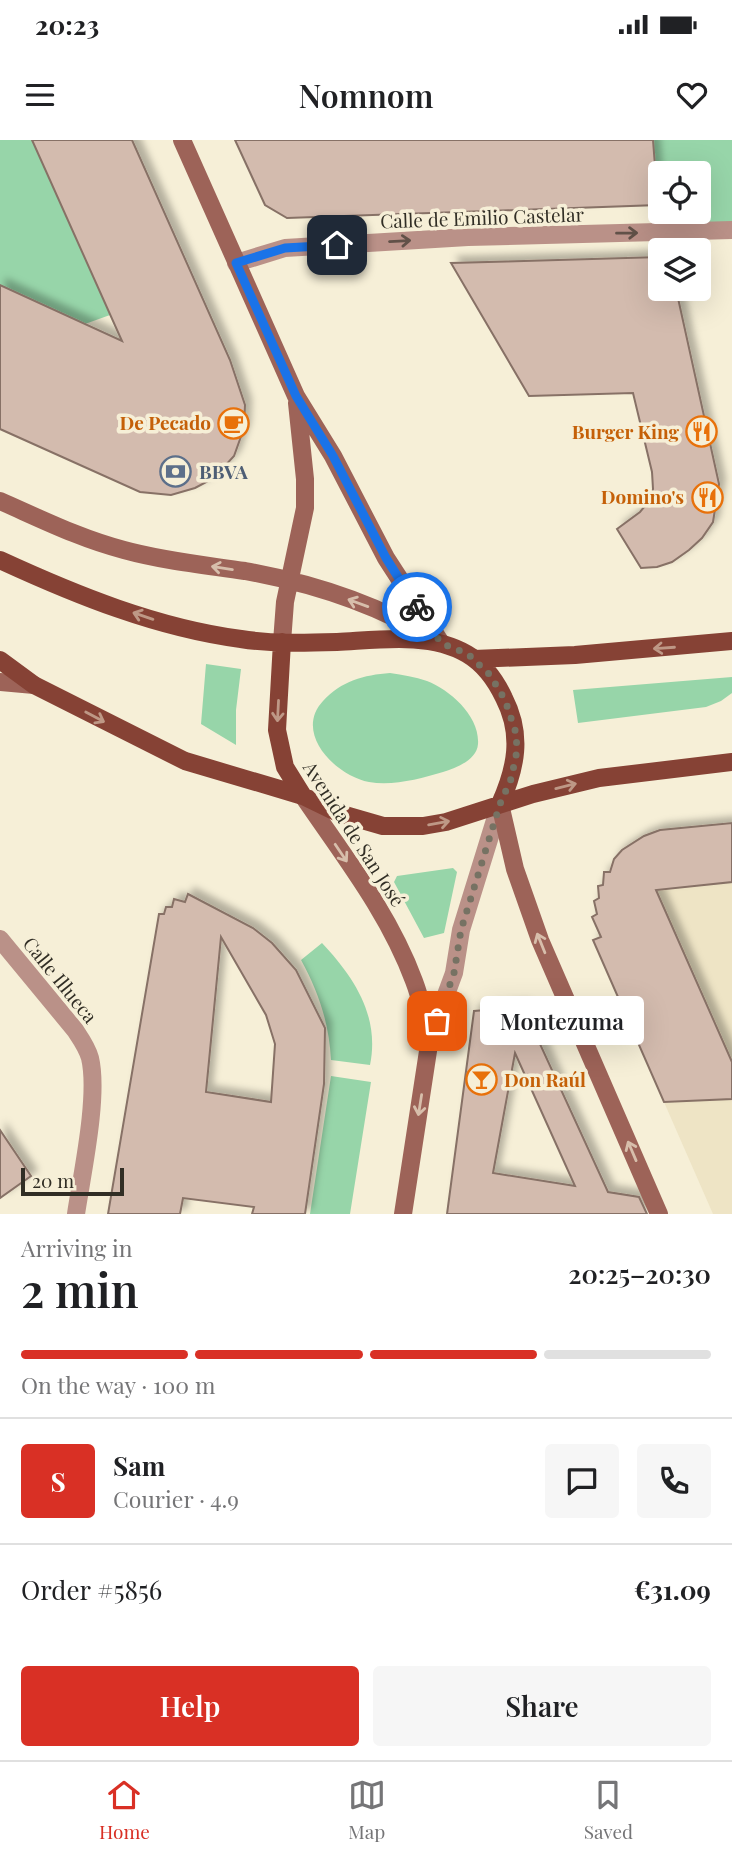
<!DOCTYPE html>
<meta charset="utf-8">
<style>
body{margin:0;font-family:"Playfair Display",serif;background:#f6f6f6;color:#202124;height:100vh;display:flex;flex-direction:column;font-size:26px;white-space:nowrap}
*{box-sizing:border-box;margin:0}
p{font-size:23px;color:#757577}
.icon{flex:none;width:38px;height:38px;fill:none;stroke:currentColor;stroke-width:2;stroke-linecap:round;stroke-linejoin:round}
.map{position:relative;height:1074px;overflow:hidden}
.sheet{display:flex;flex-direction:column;background:#fff;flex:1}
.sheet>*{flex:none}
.buttons{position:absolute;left:648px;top:21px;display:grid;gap:14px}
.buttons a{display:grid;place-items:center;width:63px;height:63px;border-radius:7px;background:#fff;box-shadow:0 7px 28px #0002;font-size:35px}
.scale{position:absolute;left:21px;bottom:18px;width:103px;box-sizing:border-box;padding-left:7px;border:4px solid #312e25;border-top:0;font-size:19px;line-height:24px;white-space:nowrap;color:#312e25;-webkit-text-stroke:5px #f6efd7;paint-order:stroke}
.pin{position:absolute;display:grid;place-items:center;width:60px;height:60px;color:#fff;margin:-30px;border-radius:14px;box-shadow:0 4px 10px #0006}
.courier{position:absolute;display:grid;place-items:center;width:70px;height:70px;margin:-35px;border:5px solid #1a73e8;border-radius:50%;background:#fff;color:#222;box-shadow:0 2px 9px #0007}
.bubble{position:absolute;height:49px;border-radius:7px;background:#fff;box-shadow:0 7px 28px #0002;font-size:23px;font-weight:600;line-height:49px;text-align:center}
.head em{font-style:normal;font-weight:600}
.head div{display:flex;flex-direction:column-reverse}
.head{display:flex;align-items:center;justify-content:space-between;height:119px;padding:0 21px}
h1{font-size:46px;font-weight:600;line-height:52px}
.bar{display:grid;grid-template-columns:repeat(4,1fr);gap:10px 7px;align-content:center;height:84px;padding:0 21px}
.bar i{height:9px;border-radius:5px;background:#e0e0e0}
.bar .active{background:#d93025}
.bar p{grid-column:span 4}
.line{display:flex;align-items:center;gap:18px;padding:0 21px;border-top:2px solid #e0e0e0}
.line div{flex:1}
.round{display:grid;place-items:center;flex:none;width:74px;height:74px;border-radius:7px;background:#f6f6f6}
.action{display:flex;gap:14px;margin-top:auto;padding:14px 21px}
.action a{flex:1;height:80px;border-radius:7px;background:#d93025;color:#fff;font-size:28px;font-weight:600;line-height:80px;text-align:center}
.action a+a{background:#f6f6f6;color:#202124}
.status{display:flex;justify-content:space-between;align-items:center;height:49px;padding:0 35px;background:#fff;direction:ltr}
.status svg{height:19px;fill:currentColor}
header{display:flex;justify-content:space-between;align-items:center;height:91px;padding:0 21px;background:#fff;font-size:32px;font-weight:600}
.tabs{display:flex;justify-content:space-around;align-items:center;height:98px;border-top:2px solid #e0e0e0;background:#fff;font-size:19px;color:#757577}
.tabs a{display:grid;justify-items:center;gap:4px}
.tabs .active{color:#d93025}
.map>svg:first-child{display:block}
.built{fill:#eee4c5}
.green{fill:#97d5a9;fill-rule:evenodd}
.building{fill:#d3bbae;stroke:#877166;stroke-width:2;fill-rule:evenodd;filter:url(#shadow)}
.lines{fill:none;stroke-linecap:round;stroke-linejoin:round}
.minor{stroke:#ba9188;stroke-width:18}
.secondary{stroke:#9d6358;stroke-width:18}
.primary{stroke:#864235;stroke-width:18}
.oneway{stroke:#615148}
.oneway2{stroke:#d7beab}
.oneway3{stroke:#be9886}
.done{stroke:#767263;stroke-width:7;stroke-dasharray:0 12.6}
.route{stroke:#1a73e8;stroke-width:9}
.labels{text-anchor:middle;stroke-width:7;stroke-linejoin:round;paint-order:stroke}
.street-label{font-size:19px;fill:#312e25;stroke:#f6efd7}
.food-label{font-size:19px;font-weight:bold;fill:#c56008;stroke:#f6efd7;text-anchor:end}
.service-label{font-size:19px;font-weight:bold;fill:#4e5e75;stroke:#f6efd7;text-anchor:start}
</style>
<div class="status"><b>20:23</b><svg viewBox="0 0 49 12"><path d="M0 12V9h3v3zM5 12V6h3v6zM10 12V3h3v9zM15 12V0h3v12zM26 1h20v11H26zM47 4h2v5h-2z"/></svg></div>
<header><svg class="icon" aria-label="menu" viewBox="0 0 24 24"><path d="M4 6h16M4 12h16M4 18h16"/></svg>Nomnom<svg class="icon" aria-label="heart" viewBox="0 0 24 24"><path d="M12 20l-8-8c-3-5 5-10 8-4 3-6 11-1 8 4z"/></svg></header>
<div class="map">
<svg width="732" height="1074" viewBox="0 0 732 1074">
<defs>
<filter id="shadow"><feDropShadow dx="6" dy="-6" stdDeviation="3.5" flood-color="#0004"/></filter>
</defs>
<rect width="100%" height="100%" fill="#f6efd7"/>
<path class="built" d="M 732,683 L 732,1074 L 713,1074 L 593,800 L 600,797 L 592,777 L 597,774 L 594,761 L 599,758 L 598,746 L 603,744 L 604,732 L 610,732 L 614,719 L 632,703 L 654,691 Z"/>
<path class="green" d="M 0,0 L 32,0 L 110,175 L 85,184 L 0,145 Z
M 653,0 L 732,0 L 732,85 L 660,87 ZM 660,33 L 698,33 L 698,72 L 660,72 Z
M 206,524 L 241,529 L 236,570 L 236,605 L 201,584 Z
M 390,533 C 403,535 415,537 427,541 C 450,550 480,576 478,604 C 477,620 456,628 443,632 C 420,639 393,646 369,642 C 336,636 293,593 323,561 C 341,541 364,535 390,533 Z
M 732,537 L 732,553 L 721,561 L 706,567 L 578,583 L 573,550 Z
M 453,728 L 457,732 L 444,793 L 424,798 L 394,742 L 397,736 Z
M 322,803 C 354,837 380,876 370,925 L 331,920 C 329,883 319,853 301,820 Z
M 331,936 L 371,942 L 350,1074 L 310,1074 Z"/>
<path class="building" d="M 32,0 L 132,0 L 230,220 L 245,265 L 244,288 L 234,316 L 214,338 L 195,348 L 171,355 L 140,352 L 0,289 L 0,145 L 122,201 Z
M 235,0 L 653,0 L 658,65 L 287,78 L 265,65 Z
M 660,117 L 660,149 L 676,149 L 719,344 L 713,382 L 702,398 L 689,410 L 672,422 L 657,427 L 641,428 L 617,389 L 640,372 L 650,360 L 653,349 L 652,332 L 633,253 L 529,256 L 451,123 Z
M 732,683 L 732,742 L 656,750 L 732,922 L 732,959 L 664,962 L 593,800 L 601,797 L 592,777 L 597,774 L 594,761 L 599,758 L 598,746 L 603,745 L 604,732 L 610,732 L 614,719 L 622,710 L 644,696 L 660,690 Z
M 188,754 L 253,788 L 272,803 L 296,830 L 325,888 L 324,944 L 305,1074 L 252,1074 L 254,1067 L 183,1058 L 180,1074 L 108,1074 L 159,774 L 164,774 L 166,767 L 172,767 L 174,759 L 185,762 ZM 221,797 L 266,875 L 275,904 L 271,962 L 206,952 Z
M 523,867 L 608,1052 L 639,1057 L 647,1074 L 447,1074 L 474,871 ZM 515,913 L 575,1046 L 493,1033 Z
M 0,990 L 31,1036 L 0,1058 Z"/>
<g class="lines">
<path class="minor" d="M 236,123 L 285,108 L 468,97 L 732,90
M 0,799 L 75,890 C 81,899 87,907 90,918 C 99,956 82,1034 76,1074
M 430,898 L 454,833 L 461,790 L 500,664"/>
<path class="secondary" d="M 182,0 L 296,256 L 333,316 L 386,418 L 441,503
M 0,361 C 41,379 81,399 124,410 C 164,421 205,425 245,431 C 311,443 378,464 435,500
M 282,502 L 285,462 L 305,368 L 305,339 L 297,263
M 0,542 L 34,545
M 303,656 C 343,715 389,773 414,841 C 421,859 425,879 430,898 L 403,1074
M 500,664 L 515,729 L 540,800 L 659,1074"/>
<path class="primary" d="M 0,420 C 76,455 157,488 241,499 C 273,504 305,503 337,502 C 378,500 430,492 467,514 C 484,524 496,541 504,558 C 523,595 516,628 500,664
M 282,502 L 277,590 L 285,627 L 303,656
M 474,519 L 575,515 L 732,501
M 0,520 L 34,545 L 185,621 L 303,656 L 338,673 L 383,686 L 423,686 L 446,682 L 533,654 L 599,638 L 732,622"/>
</g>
<defs><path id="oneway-shaft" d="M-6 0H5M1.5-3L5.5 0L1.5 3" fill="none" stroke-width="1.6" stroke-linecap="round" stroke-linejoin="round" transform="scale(1.75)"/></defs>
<g class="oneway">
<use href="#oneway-shaft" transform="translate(627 93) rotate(-1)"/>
<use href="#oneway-shaft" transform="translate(400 101) rotate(-3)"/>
</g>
<g class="oneway2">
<use href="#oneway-shaft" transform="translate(222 428) rotate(-171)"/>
<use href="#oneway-shaft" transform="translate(358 463) rotate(-160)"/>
<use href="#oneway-shaft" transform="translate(341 713) rotate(56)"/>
<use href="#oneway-shaft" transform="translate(541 803) rotate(-112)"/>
<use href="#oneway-shaft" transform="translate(420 965) rotate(99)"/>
<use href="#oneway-shaft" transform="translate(632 1011) rotate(-113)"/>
</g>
<g class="oneway3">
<use href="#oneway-shaft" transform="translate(143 476) rotate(-161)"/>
<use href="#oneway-shaft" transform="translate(664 508) rotate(176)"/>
<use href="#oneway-shaft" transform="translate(278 571) rotate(93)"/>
<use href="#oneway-shaft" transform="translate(95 577) rotate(28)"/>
<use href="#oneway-shaft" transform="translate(566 646) rotate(-14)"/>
<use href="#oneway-shaft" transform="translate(439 683) rotate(-10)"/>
</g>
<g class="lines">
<path class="done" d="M 417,467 L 441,503 L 468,514 L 490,535 L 505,560 L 516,593 L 517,611 L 511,639 L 500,664 L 461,790 L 454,833 L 437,881"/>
<path class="route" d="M 337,105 L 285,108 L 236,123 L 296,256 L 333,316 L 386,418 L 417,467"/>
</g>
<defs>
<symbol id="cafe-ring" viewBox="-11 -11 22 22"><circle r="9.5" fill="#f6efd7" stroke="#e8710a" stroke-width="1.5"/><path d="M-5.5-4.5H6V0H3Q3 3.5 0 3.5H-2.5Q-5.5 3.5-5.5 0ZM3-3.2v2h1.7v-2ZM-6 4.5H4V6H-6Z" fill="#e8710a"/></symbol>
<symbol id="restaurant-ring" viewBox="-11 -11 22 22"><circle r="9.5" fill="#f6efd7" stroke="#e8710a" stroke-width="1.5"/><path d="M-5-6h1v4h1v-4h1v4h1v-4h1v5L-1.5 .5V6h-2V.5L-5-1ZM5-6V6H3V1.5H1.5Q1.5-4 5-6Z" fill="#e8710a"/></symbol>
<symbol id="bank-ring" viewBox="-11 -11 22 22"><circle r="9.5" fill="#f6efd7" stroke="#5c6f8a" stroke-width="1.5"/><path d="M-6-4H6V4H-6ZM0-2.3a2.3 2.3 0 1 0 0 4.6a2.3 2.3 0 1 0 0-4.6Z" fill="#5c6f8a"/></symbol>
<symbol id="bar-ring" viewBox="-11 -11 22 22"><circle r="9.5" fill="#f6efd7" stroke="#e8710a" stroke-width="1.5"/><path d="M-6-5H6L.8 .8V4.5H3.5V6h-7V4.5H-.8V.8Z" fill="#e8710a"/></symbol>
</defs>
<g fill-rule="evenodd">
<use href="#cafe-ring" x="216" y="266" width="35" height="35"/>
<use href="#restaurant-ring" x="684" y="274" width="35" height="35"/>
<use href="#bank-ring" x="158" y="314" width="35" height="35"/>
<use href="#restaurant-ring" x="690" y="340" width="35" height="35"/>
<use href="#bar-ring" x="464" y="922" width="35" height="35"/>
</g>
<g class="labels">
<g class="street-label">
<text transform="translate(482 78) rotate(-2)" y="7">Calle de Emilio Castelar</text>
<text transform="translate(354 694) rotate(57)" y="7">Avenida de San José</text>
<text transform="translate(60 840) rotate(51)" y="7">Calle Illueca</text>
</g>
<g class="food-label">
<text x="211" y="290">De Pecado</text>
<text x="679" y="299">Burger King</text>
<text x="684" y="364">Domino's</text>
<text x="504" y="947" text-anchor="start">Don Raúl</text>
</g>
<g class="service-label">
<text x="199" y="339">BBVA</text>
</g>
</g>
</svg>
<div class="buttons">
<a><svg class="icon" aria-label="locate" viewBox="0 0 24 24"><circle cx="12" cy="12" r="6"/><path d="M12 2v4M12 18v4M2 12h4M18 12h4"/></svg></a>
<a><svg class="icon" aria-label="layers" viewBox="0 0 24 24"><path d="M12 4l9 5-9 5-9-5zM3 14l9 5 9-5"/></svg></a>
</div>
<div class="scale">20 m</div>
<div class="pin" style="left:437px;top:881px;background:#ea580c"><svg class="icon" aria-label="bag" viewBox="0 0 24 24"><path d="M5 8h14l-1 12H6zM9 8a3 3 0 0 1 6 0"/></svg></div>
<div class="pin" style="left:337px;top:105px;background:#1f2937"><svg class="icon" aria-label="home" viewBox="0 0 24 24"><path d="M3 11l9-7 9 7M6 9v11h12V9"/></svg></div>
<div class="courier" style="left:417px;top:467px"><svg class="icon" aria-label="bike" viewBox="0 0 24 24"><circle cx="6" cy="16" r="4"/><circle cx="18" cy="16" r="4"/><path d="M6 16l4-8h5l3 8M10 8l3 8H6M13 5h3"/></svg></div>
<div class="bubble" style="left:480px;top:856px;width:164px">Montezuma</div>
</div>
<section class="sheet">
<div class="head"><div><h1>2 min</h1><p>Arriving in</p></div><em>20:25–20:30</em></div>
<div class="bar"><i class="active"></i><i class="active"></i><i class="active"></i><i></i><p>On the way · 100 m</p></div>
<div class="line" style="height:126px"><b class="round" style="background:#d93025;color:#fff">S</b><div><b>Sam</b><p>Courier · 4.9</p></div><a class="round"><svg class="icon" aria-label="chat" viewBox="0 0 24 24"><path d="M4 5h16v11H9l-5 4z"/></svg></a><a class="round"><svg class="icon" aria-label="phone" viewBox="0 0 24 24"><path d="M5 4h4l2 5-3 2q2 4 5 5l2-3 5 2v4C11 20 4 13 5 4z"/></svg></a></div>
<div class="line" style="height:91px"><div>Order #5856</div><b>€31.09</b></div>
<div class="action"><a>Help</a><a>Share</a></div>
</section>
<nav class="tabs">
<a class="active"><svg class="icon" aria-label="home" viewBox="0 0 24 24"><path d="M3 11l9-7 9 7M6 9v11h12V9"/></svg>Home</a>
<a><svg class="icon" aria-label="map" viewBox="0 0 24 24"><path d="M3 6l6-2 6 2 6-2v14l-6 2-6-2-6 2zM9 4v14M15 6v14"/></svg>Map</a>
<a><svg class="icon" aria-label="saved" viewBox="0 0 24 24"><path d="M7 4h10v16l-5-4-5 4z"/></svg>Saved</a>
</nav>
